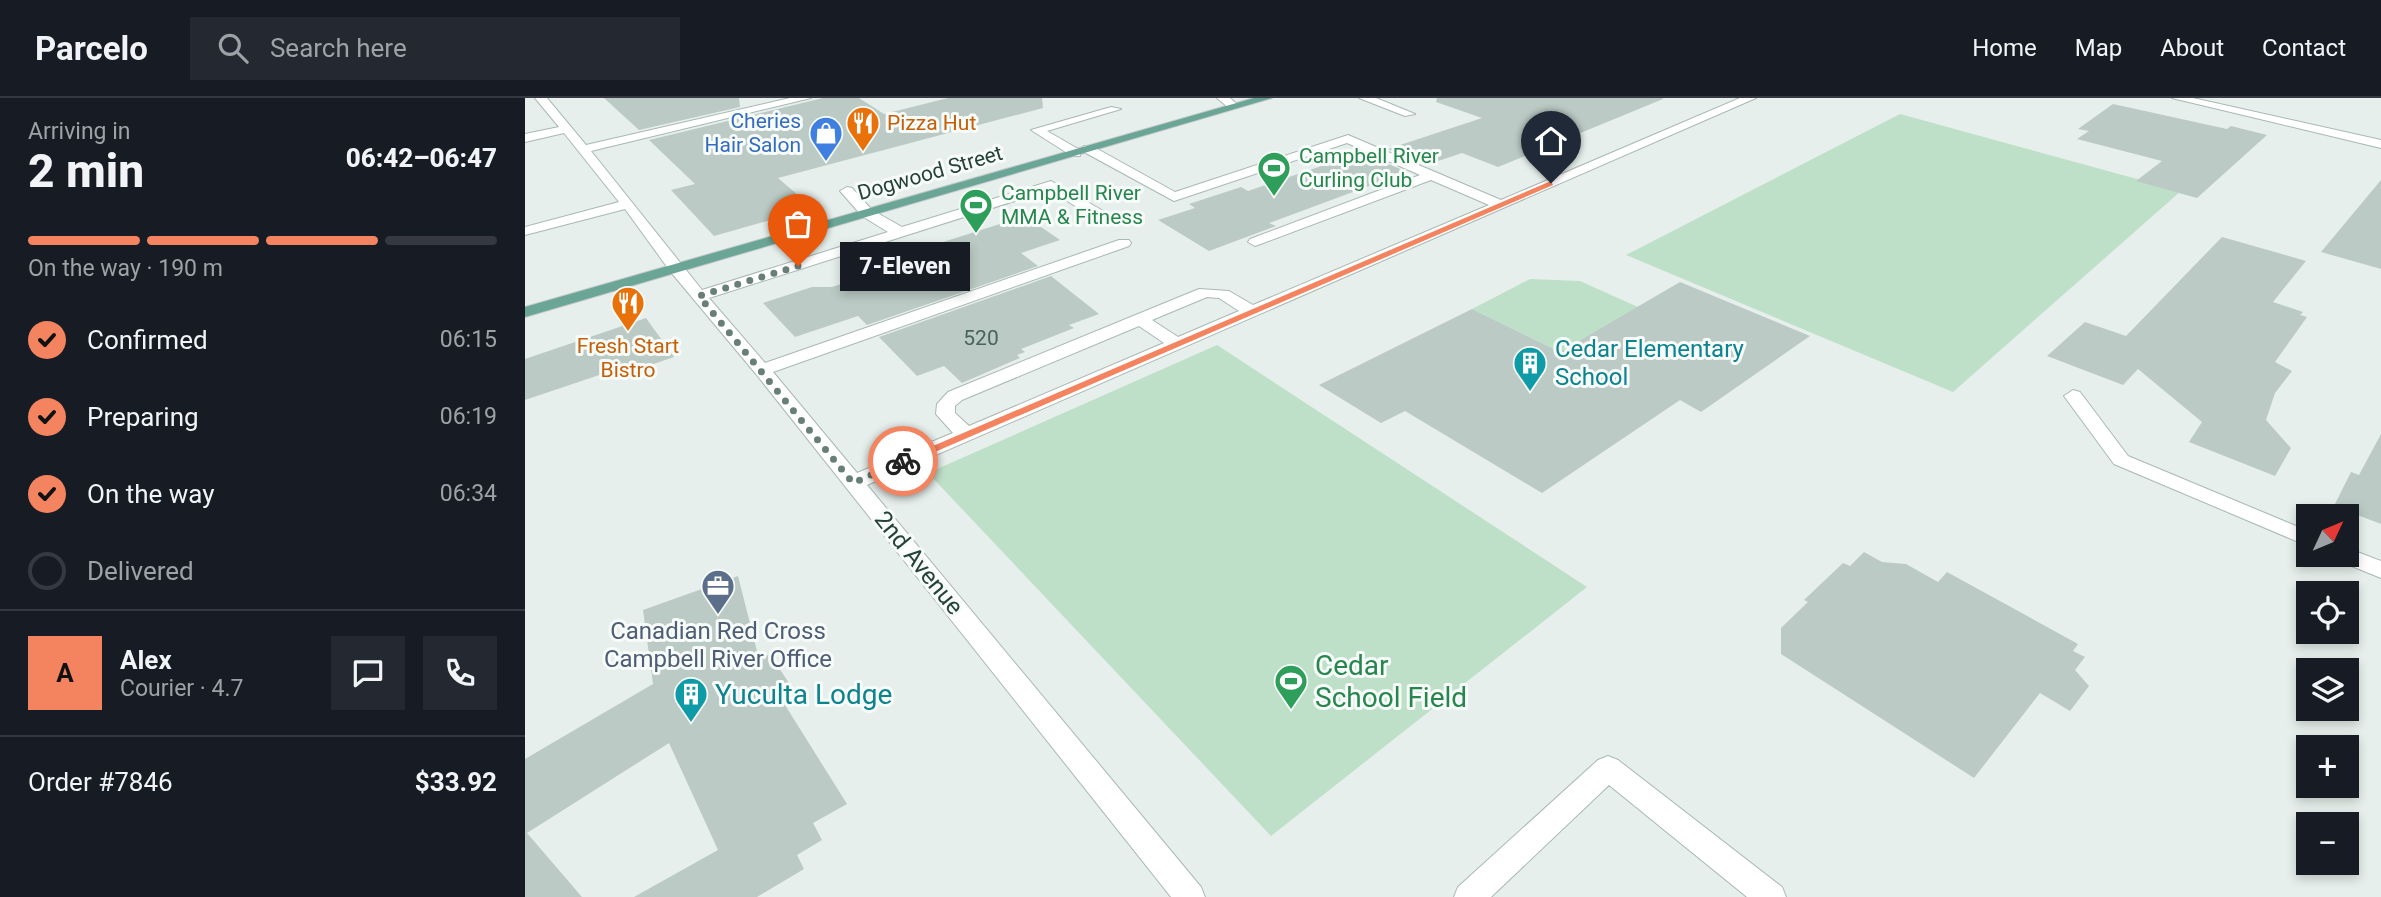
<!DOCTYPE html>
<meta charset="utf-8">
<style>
body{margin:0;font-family:Roboto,sans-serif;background:#242831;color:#f1f3f6;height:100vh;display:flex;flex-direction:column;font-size:26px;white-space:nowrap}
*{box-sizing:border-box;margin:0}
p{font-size:23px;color:#9ea1a6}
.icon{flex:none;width:38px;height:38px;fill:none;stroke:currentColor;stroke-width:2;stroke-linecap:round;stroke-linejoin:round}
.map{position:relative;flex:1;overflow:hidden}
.sheet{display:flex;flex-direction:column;background:#171b24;width:525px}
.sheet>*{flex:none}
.needle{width:46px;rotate:46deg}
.controls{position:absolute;left:1771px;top:406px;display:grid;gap:14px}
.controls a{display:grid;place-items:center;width:63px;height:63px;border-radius:0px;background:#171b24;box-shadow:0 4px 10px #0003;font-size:35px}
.pin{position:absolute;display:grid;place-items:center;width:60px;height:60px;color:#fff;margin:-72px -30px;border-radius:50% 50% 50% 0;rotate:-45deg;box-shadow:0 0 7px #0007}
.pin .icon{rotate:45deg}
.courier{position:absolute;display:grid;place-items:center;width:70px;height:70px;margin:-35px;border:5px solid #f4845f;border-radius:50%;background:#fff;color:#222;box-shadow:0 2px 9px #0007}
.bubble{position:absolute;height:49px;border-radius:0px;background:#171b24;box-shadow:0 4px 10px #0003;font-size:23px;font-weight:800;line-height:49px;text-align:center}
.overview em{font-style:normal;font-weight:800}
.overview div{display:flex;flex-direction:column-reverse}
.overview{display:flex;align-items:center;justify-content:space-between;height:119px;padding:0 28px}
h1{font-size:46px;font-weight:800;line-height:52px}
.bar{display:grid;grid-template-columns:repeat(4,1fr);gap:10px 7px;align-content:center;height:84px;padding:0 28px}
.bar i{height:9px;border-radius:5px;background:#363941}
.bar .active{background:#f4845f}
.bar p{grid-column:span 4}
.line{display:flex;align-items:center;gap:18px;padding:0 28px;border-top:2px solid #363941}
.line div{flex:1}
.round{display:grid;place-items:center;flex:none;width:74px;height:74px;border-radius:0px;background:#242831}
ol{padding:0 28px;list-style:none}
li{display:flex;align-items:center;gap:21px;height:77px}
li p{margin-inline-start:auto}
li .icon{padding:7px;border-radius:50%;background:#f4845f;color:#111;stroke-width:4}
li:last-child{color:#9ea1a6}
li i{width:38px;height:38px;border:4px solid #363941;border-radius:50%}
header{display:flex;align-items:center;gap:42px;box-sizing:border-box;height:98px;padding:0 35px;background:#171b24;border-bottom:2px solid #363941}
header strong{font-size:33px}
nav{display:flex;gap:38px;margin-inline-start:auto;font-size:24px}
.search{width:490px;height:63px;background:#242831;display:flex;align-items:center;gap:18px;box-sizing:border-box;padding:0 24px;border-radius:0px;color:#9ea1a6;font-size:26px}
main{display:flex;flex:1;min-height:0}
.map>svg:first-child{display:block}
.green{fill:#bfe0c8}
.building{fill:#bbcac4}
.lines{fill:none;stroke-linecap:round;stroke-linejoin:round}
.minor-casing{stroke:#a8b8b2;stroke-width:2}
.major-casing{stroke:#c2cac8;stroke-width:2}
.minor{fill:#fff;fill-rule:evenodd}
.major{fill:#6aa596;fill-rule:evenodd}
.route{fill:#f4845f}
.done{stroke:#687f78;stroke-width:7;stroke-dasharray:0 12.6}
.labels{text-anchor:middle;stroke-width:6;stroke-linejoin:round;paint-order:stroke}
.far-shop-label{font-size:21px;fill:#366cbe;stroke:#f7fbf9;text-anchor:end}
.far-food-label{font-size:21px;fill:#c56008;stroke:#f7fbf9;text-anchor:start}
.far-leisure-label{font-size:21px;fill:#27864d;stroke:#f7fbf9;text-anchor:start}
.far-street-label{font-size:21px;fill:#24423a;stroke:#f7fbf9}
.number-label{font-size:21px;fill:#4a645c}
.culture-label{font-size:24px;fill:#0d838f;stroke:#f7fbf9;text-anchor:start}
.street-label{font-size:24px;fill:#24423a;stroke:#f7fbf9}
.service-label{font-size:24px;fill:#4e5e75;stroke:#f7fbf9}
.near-leisure-label{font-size:28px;fill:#27864d;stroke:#f7fbf9;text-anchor:start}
.near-culture-label{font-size:28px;fill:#0d838f;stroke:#f7fbf9;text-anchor:start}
</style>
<header>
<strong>Parcelo</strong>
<div class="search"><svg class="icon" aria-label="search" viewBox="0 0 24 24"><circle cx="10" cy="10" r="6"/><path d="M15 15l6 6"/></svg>Search here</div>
<nav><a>Home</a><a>Map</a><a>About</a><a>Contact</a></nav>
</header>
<main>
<section class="sheet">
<div class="overview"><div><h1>2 min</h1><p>Arriving in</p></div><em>06:42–06:47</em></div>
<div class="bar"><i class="active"></i><i class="active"></i><i class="active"></i><i></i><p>On the way · 190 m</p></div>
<ol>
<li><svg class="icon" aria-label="check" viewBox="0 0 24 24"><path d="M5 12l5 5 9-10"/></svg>Confirmed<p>06:15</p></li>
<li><svg class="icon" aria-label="check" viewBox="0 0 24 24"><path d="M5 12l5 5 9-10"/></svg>Preparing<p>06:19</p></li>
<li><svg class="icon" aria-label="check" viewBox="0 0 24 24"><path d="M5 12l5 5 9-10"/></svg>On the way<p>06:34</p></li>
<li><i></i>Delivered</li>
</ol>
<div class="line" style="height:126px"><b class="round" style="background:#f4845f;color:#111">A</b><div><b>Alex</b><p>Courier · 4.7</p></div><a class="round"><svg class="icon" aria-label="chat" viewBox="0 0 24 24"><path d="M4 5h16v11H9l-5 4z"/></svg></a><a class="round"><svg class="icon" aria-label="phone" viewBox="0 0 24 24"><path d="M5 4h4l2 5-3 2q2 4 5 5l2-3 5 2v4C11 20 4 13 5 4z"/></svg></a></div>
<div class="line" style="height:91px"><div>Order #7846</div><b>$33.92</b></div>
</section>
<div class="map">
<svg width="1856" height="799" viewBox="0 0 1856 799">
<rect width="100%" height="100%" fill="#e6efeb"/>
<path class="green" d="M 1375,16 L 1656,93 L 1428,294 L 1101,157 Z
M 1005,181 L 1055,183 L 1113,209 L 1035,254 L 947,211 Z
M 692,247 L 1062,489 L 746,738 L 403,375 Z"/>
<path class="building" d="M 79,0 L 214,0 L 215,9 L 114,32 Z
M 298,0 L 334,0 L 359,16 L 423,0 L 517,0 L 518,10 L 253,80 L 288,110 L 189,138 L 146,92 L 170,86 L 124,42 Z
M 912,0 L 1138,0 L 1138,1 L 973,69 L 937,55 L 901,67 L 863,51 L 957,20 L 911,4 Z
M 1588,6 L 1702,31 L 1706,28 L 1742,37 L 1672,100 L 1611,83 L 1637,63 L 1552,41 L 1564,33 L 1553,31 Z
M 843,57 L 882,74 L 744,125 L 751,128 L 684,153 L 633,122 L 670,110 L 664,106 L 716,89 L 723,93 L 820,60 L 826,63 Z
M 1856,82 L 1856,171 L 1796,154 Z
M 500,118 L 535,142 L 496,155 L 513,168 L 342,227 L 333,218 L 270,239 L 238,205 L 287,189 L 307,189 L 406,157 L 415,145 Z
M 1697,139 L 1781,163 L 1748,204 L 1778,214 L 1775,217 L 1782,219 L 1750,264 L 1767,273 L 1750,295 L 1741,322 L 1766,350 L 1750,378 L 1664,344 L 1677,324 L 1613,271 L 1598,287 L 1522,258 L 1560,224 L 1601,238 Z
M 526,178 L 574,216 L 544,227 L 549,230 L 496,251 L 500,254 L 492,257 L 495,260 L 437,285 L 419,268 L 392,278 L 354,239 Z
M 1155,184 L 1285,238 L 1176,314 L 1155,302 L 1017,395 L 880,313 L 856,325 L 794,287 L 947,211 L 1035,254 Z
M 121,220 L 149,259 L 105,274 L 101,268 L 0,302 L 0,261 Z
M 1856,336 L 1856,426 L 1809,408 L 1826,374 L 1834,377 Z
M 1339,454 L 1357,464 L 1381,466 L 1413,484 L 1422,474 L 1553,546 L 1548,553 L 1560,559 L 1550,572 L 1564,588 L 1545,613 L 1515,595 L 1449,680 L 1256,556 L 1256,530 L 1283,504 L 1279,502 L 1318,465 L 1325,468 Z
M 213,478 L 234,561 L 245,556 L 273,599 L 260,607 L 322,706 L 288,725 L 297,742 L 272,757 L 279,771 L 232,799 L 109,799 L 193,752 L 144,645 L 2,735 L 57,799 L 0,799 L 0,661 L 128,586 L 118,512 Z"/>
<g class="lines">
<defs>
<path id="minor" d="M 10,0 L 22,0 L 61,47 L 265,0 L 286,0 L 66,53 L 177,192 L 363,134 L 337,118 L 315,93 L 322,89 L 327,90 L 347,112 L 377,129 L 526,83 L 585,117 L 585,123 L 575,123 L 524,92 L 184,200 L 240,265 L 594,142 L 604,142 L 606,145 L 604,148 L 248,274 L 332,375 L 428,335 L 411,316 L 412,306 L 423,294 L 674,191 L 704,193 L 728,207 L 964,107 L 906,82 L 730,148 L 723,144 L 725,141 L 895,77 L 822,45 L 649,103 L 559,54 L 559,48 L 567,48 L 650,94 L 823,37 L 976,102 L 1215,0 L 1231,0 L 342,387 L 676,789 L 680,799 L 646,799 L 231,276 L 145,173 L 100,111 L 0,137 L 0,129 L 94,104 L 39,35 L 0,44 L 0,36 L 34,29 ZM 682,199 L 694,200 L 714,213 L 653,239 L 627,222 ZM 614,228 L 639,245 L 444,328 L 430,315 L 430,308 L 437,302 Z
M 692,0 L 705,0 L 715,9 L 705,11 Z
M 834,0 L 851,0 L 890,16 L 880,18 Z
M 1647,0 L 1668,0 L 1856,42 L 1856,50 Z
M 586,9 L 596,11 L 522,33 L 555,52 L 555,58 L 547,58 L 506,32 Z
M 1548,292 L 1555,294 L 1603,358 L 1783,433 L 1783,448 L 1589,366 L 1539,298 Z
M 1822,450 L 1856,463 L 1856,480 L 1812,462 L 1809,457 L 1822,457 Z
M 1083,658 L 1093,662 L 1257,789 L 1261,799 L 1222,799 L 1084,687 L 966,799 L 929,799 L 933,789 L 1073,662 Z"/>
<path id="major" d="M 729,0 L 747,0 L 0,219 L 0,209 Z"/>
</defs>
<use href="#minor" class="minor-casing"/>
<use href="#major" class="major-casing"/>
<use href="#minor" class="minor"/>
<use href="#major" class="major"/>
</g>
<path class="route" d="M 1026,83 L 1028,87 L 382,366 L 373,363 Z"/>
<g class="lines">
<path class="done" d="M 273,168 L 174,198 L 328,385 L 378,363"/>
</g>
<defs>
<symbol id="restaurant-pin" viewBox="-11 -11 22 30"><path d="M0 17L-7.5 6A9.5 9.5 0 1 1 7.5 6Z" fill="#e8710a" stroke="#f7fbf9"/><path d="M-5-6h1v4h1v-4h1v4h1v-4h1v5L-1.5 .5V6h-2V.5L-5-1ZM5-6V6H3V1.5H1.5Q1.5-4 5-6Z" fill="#fff"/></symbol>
<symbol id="shop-pin" viewBox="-11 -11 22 30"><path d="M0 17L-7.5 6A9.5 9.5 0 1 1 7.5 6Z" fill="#3f7fe0" stroke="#f7fbf9"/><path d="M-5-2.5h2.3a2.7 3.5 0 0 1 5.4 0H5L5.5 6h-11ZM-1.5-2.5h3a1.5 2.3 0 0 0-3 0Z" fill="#fff"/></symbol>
<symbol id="stadium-pin" viewBox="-11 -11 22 30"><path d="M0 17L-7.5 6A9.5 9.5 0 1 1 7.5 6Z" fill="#2e9e5b" stroke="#f7fbf9"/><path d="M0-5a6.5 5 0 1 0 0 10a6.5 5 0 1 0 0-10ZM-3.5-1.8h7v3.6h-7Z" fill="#fff"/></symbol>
<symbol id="building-pin" viewBox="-11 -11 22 30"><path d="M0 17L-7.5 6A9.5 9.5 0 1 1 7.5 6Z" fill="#0f9aa8" stroke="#f7fbf9"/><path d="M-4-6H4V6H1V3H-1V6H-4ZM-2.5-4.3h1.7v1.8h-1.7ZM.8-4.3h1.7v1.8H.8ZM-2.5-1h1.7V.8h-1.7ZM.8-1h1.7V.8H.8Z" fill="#fff"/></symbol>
<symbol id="office-pin" viewBox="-11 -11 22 30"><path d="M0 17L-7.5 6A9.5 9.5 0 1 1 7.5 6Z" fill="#5c6f8a" stroke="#f7fbf9"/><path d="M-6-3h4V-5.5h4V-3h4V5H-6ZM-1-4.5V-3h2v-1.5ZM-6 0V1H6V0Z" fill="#fff"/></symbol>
</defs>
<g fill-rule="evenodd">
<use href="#restaurant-pin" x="319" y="6" width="38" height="52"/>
<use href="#shop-pin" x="282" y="16" width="38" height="52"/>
<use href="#stadium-pin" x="730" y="51" width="38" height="52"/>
<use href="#stadium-pin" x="432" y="88" width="38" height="52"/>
<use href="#restaurant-pin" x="84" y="186" width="38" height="52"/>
<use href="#building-pin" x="986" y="246" width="38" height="52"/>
<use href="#office-pin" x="174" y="469" width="38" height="52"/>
<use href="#stadium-pin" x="747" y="564" width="38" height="52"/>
<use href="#building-pin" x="147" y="577" width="38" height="52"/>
</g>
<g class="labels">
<g class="far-shop-label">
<text x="276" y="30">Cheries<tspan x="276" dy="24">Hair Salon</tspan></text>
</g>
<g class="far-food-label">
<text x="362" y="32">Pizza Hut</text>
<text x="103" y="255" text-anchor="middle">Fresh Start<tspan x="103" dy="24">Bistro</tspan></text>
</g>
<g class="far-leisure-label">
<text x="774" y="65">Campbell River<tspan x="774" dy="24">Curling Club</tspan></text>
<text x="476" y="102">Campbell River<tspan x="476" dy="24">MMA &amp; Fitness</tspan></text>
</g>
<g class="far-street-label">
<text transform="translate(405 75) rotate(-16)" y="7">Dogwood Street</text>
</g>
<g class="number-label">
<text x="456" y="247">520</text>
</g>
<g class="culture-label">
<text x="1030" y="259">Cedar Elementary<tspan x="1030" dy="28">School</tspan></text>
</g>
<g class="street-label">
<text transform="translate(394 465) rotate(51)" y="8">2nd Avenue</text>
</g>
<g class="service-label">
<text x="193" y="541">Canadian Red Cross<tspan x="193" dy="28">Campbell River Office</tspan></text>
</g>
<g class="near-leisure-label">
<text x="790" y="577">Cedar<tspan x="790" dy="32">School Field</tspan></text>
</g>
<g class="near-culture-label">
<text x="190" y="606">Yuculta Lodge</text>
</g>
</g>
</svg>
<div class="controls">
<a><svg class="needle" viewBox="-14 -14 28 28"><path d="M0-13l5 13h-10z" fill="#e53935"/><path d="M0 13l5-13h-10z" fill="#9ea1a6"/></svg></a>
<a><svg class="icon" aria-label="locate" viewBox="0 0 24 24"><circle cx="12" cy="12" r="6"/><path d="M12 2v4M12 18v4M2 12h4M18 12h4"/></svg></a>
<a><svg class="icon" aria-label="layers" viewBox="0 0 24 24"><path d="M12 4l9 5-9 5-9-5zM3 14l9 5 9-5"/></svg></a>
<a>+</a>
<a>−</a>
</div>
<div class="pin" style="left:273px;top:168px;background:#ea580c"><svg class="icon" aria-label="bag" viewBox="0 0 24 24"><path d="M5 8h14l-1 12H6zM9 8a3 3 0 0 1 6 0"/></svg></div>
<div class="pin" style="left:1026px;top:85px;background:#1f2937"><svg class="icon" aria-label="home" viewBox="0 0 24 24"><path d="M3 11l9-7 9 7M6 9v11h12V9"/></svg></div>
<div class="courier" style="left:378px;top:363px"><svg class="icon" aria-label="bike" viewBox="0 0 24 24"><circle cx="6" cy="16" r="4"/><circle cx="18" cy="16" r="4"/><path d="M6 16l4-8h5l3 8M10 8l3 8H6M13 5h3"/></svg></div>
<div class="bubble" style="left:315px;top:144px;width:130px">7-Eleven</div>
</div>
</main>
